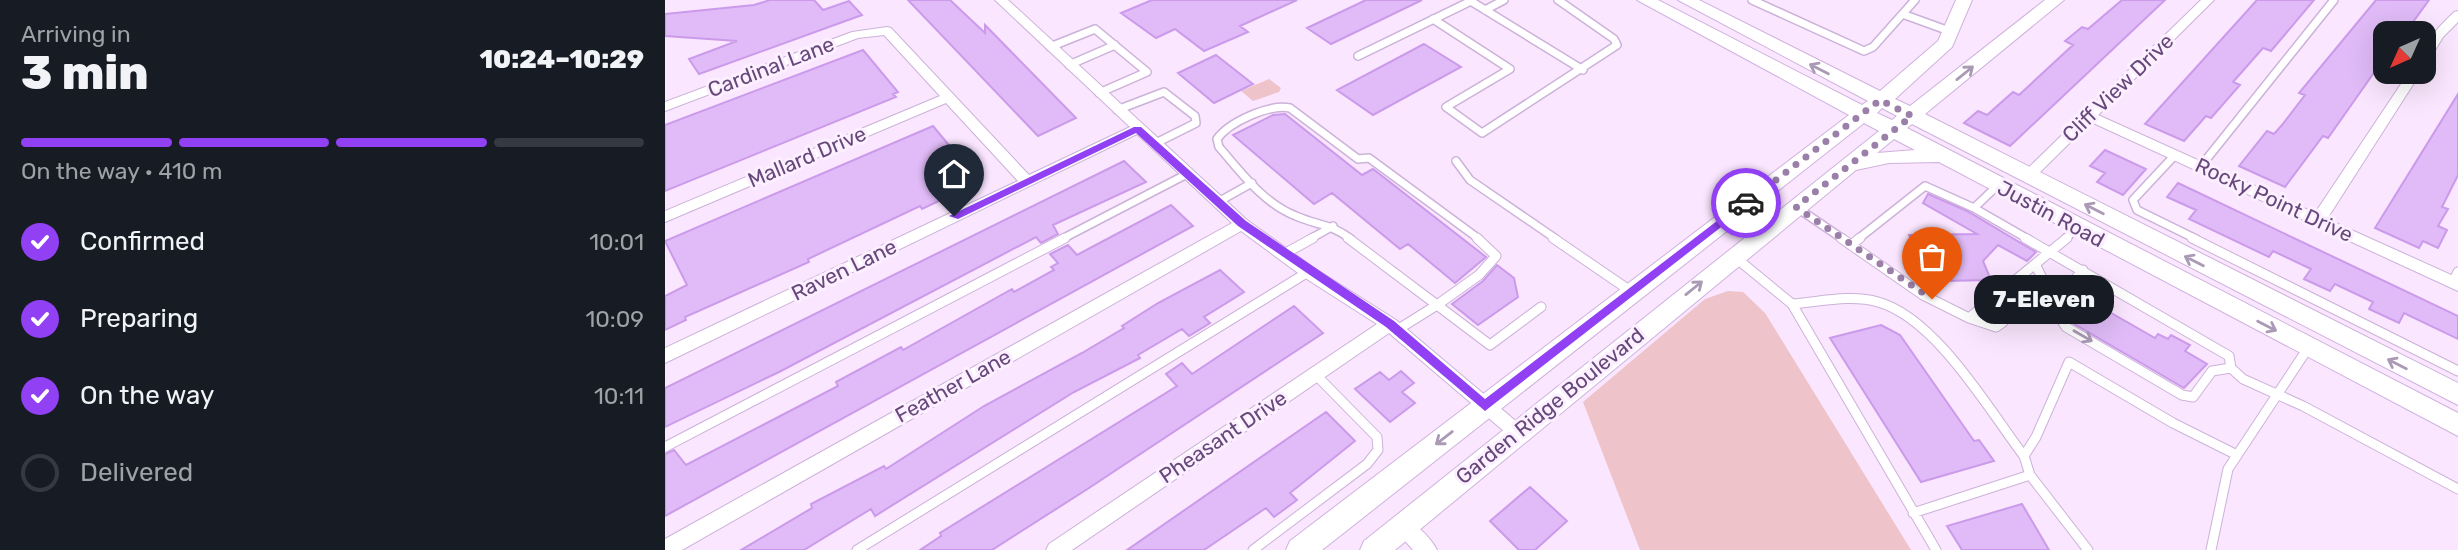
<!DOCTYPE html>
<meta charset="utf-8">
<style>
body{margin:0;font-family:Rubik,sans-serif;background:#20242c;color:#f1f3f6;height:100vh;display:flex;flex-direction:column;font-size:26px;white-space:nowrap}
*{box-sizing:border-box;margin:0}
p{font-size:23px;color:#9ea1a6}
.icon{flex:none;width:38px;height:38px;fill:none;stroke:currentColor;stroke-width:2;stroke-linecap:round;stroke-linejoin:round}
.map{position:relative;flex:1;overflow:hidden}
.details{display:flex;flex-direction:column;background:#171b24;width:665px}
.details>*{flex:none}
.needle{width:46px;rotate:225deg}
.tools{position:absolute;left:1708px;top:21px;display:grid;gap:14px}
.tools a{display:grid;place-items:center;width:63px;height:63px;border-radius:14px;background:#171b24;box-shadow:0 7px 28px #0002;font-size:35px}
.pin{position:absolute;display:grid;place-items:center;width:60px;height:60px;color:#fff;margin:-72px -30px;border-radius:50% 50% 50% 0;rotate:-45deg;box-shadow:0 0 7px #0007}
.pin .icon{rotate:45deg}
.courier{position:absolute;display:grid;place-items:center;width:70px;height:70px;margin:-35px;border:5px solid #9140f4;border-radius:50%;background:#fff;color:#222;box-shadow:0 2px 9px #0007}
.bubble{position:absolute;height:49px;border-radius:21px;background:#171b24;box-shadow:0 7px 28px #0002;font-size:23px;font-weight:800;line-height:49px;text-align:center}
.headline em{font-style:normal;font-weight:800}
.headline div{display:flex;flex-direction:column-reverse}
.headline{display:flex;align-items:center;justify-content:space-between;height:119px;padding:0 21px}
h1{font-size:46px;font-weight:800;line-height:52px}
.bar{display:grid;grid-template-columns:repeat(4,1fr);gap:10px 7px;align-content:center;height:84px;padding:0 21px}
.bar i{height:9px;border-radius:5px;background:#363941}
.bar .current{background:#9140f4}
.bar p{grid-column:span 4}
ol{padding:0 21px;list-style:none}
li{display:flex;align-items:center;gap:21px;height:77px}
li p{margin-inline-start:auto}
li .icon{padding:7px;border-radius:50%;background:#9140f4;color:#fff;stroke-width:4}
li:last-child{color:#9ea1a6}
li i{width:38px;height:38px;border:4px solid #363941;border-radius:50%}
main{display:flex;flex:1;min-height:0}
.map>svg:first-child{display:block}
.green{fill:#eec3ca}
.building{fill:#e0bbf7;stroke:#cb9aeb;stroke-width:2}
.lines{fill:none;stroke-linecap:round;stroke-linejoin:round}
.lane-far1-casing{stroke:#ccb2d9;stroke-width:10}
.lane-casing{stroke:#ccb2d9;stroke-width:11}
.street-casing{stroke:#ccb2d9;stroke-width:2}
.secondary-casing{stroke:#d0b2de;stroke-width:2}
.lane-far1{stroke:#fff;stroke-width:7}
.lane{stroke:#fff;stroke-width:9}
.street{fill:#fff;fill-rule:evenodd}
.secondary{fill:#fff;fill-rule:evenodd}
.oneway{stroke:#ab9ab6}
.route{fill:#9140f4}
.done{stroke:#9a7fa9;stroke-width:7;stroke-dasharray:0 12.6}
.labels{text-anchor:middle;stroke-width:6;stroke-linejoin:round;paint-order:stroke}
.street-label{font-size:21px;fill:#66487b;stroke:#fcefff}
</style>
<main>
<section class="details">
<div class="headline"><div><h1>3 min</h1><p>Arriving in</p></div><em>10:24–10:29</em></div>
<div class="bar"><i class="current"></i><i class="current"></i><i class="current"></i><i></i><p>On the way · 410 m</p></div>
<ol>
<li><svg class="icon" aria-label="check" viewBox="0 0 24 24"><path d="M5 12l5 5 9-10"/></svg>Confirmed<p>10:01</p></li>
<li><svg class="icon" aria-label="check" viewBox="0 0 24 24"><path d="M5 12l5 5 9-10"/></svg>Preparing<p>10:09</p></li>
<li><svg class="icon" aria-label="check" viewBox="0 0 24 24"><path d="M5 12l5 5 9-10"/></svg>On the way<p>10:11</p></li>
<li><i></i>Delivered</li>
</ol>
</section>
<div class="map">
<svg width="1793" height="550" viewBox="0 0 1793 550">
<rect width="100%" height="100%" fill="#fae6fe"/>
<path class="green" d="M 604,79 L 616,88 L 614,92 L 588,101 L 576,91 Z
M 1063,291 L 1078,292 L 1100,313 L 1246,550 L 975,550 L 918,402 L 1040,299 Z"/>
<path class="building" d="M 105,0 L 149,0 L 158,10 L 184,1 L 197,15 L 34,74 L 24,59 L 72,41 L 0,36 L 0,14 L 89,5 Z
M 243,0 L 285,0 L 320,33 L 320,25 L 411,118 L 373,136 Z
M 487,0 L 632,0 L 575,26 L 583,32 L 539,51 L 510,29 L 491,38 L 456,13 Z
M 701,0 L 757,0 L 666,44 L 642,28 Z
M 1457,0 L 1500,0 L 1345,146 L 1299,123 L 1313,111 L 1322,115 L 1348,92 L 1354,95 L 1408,45 L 1400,41 L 1417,27 L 1423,29 Z
M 1592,0 L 1649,0 L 1606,51 L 1598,48 L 1568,82 L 1575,85 L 1546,118 L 1541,116 L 1519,141 L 1480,124 Z
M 1711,0 L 1764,0 L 1740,33 L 1720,33 L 1720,57 L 1663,138 L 1658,136 L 1620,187 L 1574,166 L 1602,131 L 1609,134 L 1617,125 L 1640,95 L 1634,93 Z
M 759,44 L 796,67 L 708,115 L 672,90 Z
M 198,50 L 233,92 L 228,94 L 231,97 L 0,191 L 0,125 Z
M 551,55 L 588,84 L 549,103 L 513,73 Z
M 1793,94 L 1793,175 L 1777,207 L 1783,209 L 1773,226 L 1782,230 L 1773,248 L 1758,241 L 1754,248 L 1710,228 Z
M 620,114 L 697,175 L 708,169 L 821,257 L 790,283 L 743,244 L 735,249 L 667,193 L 649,204 L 568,135 L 608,115 Z
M 268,126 L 312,179 L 280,194 L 282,197 L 257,209 L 255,206 L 143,259 L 144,262 L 20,317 L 21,320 L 0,330 L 0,296 L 22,285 L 0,241 Z
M 1440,150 L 1481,169 L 1458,195 L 1432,182 L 1440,173 L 1425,166 Z
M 459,161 L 481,182 L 388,225 L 393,234 L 376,243 L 371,237 L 114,372 L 0,427 L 0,388 Z
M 1513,183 L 1793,316 L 1793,339 L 1739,313 L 1734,323 L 1704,309 L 1708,302 L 1670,284 L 1665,291 L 1639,279 L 1646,269 L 1608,251 L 1604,257 L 1524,219 L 1531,210 L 1502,197 Z
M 1263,194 L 1302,211 L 1371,252 L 1362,261 L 1333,245 L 1318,261 L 1326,280 L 1277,281 L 1257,269 L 1244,235 L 1312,234 L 1258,203 Z
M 506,205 L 528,226 L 0,516 L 0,454 L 9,450 L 21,465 L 173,386 L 171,382 L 236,347 L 238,350 L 347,289 L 349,292 L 389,270 L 386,267 L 393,263 L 385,254 L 403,245 L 412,255 Z
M 832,265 L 849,278 L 853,297 L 813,325 L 787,304 L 818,281 Z
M 555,270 L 579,292 L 539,317 L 545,323 L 524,336 L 517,329 L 473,355 L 475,358 L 409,392 L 210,516 L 206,509 L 139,550 L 76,550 L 147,508 L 146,504 L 219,466 L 221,469 L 319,406 L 417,353 L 459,328 L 457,326 L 493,303 Z
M 1413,294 L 1490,338 L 1493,334 L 1503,339 L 1506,335 L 1525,345 L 1520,351 L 1542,364 L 1519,388 L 1406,322 L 1399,310 Z
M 629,306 L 658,333 L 424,488 L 327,550 L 255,550 L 276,536 L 275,533 L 512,386 L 501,374 L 517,363 L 527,374 Z
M 1216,325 L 1235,335 L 1309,441 L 1314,440 L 1329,461 L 1256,482 L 1165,338 Z
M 736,371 L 749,383 L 737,392 L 750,403 L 725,422 L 690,389 L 715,372 L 724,380 Z
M 661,412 L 690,441 L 625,493 L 632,500 L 609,517 L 601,508 L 539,550 L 462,550 Z
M 865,487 L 902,521 L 870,550 L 854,550 L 825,521 Z
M 1357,504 L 1384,550 L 1297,550 L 1282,526 Z"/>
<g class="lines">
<defs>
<path id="lane-far1" d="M 804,0 L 918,70
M 1087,0 L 1199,51 L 1208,47 L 1250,0
M 820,10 L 839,0
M 1240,15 L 1287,32
M 768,19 L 845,69 L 781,107 L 817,133 L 952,45 L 949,39 L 893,0
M 385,47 L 430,29 L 482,72 L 434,93
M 693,56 L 808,0
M 404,65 L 450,45
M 452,110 L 499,92 L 530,116 L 531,123 L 489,144
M 1510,155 L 1468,200 L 1472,210 L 1531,239
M 791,161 L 805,180 L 891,239
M 1536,166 L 1669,0
M 553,202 L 587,183
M 1131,207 L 1178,239
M 1309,208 L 1363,239
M 397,239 L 522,174
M 645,239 L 668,226
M 686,239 C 664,223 654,226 631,216 C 599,204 576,172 554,147 L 552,139 C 564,122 604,104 625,108 L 693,159 L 704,158 L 814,239
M 1193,239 L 1260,186 L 1309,208 L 1332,186
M 1400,239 L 1412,228"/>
<path id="lane" d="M 683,238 L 772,305
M 888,238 L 967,292
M 1176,238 L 1258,295 L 1304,318 L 1402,238
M 1360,238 L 1564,356 L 1566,368 L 1578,379 L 1638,406 L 1793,489
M 1527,238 L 1793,371
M 1186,245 L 1195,238
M 619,254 L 648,238
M 1071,258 L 1127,304 L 1271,550
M 1418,270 L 1387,306 L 1401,327 L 1517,395 L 1528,397 L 1547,371 L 1566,368
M 1788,282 L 1793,272
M 1127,304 C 1154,302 1186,294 1213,302 C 1271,318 1324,410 1359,456
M 772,305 L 825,345 L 876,307
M 772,305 L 814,275 L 831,256 L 812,238
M 1304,318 L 1331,327 L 1337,323 L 1378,280 L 1371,266
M 732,330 L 772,305
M 0,447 L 400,238
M 1365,475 L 1359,456 L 1371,437 L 1404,362 L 1508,423 L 1572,455
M 1248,513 L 1365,475 L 1423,550
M 192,550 L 643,272
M 588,550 L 702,464 L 713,450 L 712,437 L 650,374
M 1546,550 L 1563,469 L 1643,348"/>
<path id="street" d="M 330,0 L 343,0 L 582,220 L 649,268 L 731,320 L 859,428 L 862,433 L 859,438 L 853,441 L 847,438 L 724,333 L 407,550 L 381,550 L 384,544 L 712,324 L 637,276 L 576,231 L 17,550 L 0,550 L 0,539 L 567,223 L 472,134 L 0,363 L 0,348 L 353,181 L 281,103 L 0,222 L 0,211 L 275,96 L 219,35 L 193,38 L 0,111 L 0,102 L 187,32 L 222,27 L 226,28 L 364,175 L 465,127 Z
M 1536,0 L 1549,0 L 1433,115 L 1650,213 L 1744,72 L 1756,72 L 1662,219 L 1793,278 L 1793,291 L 1426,122 L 1368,179 L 1358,179 L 1356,176 L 1358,173 Z
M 1793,11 L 1793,22 L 1778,37 L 1763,62 L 1759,63 C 1759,40 1773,28 1789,12 Z
M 738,518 C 751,523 766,538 772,550 L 748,550 L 728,527 L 731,521 Z"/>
<path id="secondary" d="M 972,0 L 993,0 L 1197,105 L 1203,101 L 1013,0 L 1034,0 L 1215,91 L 1273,41 L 1291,0 L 1307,0 L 1287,47 L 1230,99 L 1245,106 L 1380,0 L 1399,0 L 1260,114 L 1793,383 L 1793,405 L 1247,124 L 1242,128 L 1793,413 L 1793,436 L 1274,162 L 1224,163 L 1191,170 L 730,550 L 695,550 L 699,541 L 1214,131 L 1199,123 L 657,550 L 621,550 L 625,541 L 1184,115 ZM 1217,108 L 1232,116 L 1227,120 L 1212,113 ZM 1229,139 L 1250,150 L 1212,153 Z"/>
</defs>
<use href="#lane-far1" class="lane-far1-casing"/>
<use href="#lane" class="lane-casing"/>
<use href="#street" class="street-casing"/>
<use href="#secondary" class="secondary-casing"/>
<use href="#lane-far1" class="lane-far1"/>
<use href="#lane" class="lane"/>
<use href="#street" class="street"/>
<use href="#secondary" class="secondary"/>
</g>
<defs><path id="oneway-shaft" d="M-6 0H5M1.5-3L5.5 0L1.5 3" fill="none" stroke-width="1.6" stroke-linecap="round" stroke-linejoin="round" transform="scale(1.75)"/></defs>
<g class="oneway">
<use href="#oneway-shaft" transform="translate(1154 69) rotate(-153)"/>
<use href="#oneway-shaft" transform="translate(1300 73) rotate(-39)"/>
<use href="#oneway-shaft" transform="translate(1429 209) rotate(-153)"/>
<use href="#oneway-shaft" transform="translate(1529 261) rotate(-153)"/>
<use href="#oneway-shaft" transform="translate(1029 288) rotate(-39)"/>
<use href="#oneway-shaft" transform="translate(1602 326) rotate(27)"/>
<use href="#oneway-shaft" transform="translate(1418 336) rotate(30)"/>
<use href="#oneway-shaft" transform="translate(1732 364) rotate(-153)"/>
<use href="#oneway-shaft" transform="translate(779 438) rotate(142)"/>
</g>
<path class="route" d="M 469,127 L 476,127 L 581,221 L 729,321 L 820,399 L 1078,201 L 1087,203 L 820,411 L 721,327 L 573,226 L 471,133 L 293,219 L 284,216 Z"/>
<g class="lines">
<path class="done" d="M 1081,203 L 1215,100 L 1247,116 L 1131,207 L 1267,299"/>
</g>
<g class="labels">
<g class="street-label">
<text transform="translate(106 67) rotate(-21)" y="7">Cardinal Lane</text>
<text transform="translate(1453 88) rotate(-44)" y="7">Cliff View Drive</text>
<text transform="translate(142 157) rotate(-23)" y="7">Mallard Drive</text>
<text transform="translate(1609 200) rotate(25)" y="7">Rocky Point Drive</text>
<text transform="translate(1386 214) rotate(28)" y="7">Justin Road</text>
<text transform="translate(179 270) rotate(-26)" y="7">Raven Lane</text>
<text transform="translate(288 386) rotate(-29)" y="7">Feather Lane</text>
<text transform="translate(885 406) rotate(-39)" y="7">Garden Ridge Boulevard</text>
<text transform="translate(558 437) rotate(-34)" y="7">Pheasant Drive</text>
</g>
</g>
</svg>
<div class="tools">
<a><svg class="needle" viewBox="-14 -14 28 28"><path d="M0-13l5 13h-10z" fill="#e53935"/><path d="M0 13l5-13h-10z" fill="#9ea1a6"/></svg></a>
</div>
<div class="pin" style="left:1267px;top:299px;background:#ea580c"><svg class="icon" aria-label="bag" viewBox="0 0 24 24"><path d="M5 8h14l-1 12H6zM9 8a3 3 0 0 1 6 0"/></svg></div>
<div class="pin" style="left:289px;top:216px;background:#1f2937"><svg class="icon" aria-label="home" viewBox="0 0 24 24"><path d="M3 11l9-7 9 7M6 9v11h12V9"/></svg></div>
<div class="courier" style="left:1081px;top:203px"><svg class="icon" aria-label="car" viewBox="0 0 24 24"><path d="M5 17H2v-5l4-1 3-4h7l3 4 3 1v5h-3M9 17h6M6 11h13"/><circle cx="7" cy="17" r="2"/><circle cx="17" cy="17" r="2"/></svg></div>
<div class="bubble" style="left:1309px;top:275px;width:140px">7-Eleven</div>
</div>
</main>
